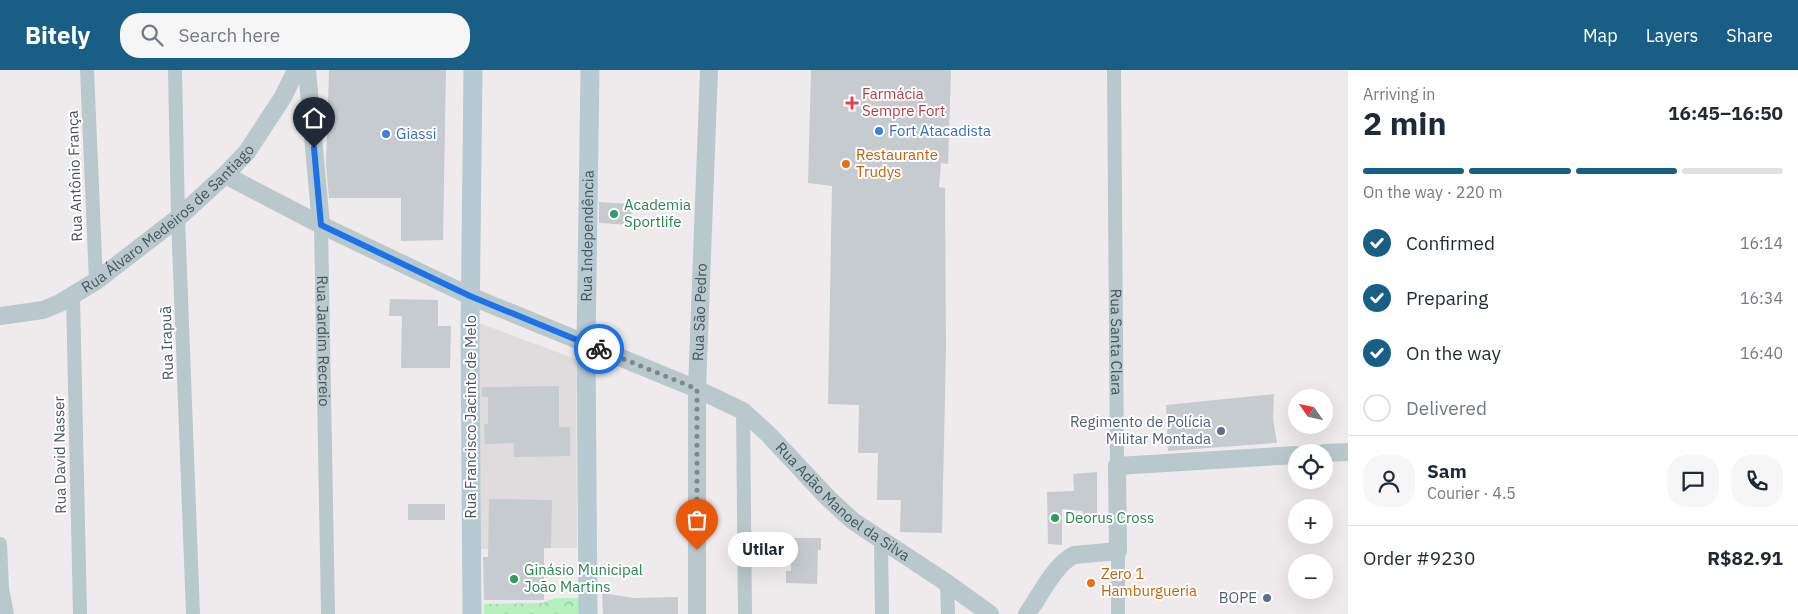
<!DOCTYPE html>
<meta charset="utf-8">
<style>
body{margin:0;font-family:"IBM Plex Sans",sans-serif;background:#f6f6f7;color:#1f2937;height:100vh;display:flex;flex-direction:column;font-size:19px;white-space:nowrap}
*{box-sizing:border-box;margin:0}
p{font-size:16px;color:#747a83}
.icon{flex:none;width:28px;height:28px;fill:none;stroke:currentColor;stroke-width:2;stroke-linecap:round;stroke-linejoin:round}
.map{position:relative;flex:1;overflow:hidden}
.details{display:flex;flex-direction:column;background:#fff;width:450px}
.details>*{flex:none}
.needle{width:32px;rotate:304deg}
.tools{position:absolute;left:1288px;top:319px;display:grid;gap:10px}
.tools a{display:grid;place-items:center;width:45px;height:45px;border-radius:50%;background:#fff;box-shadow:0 5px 20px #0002;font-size:25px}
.pin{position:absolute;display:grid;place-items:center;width:42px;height:42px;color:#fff;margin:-51px -21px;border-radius:50% 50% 50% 0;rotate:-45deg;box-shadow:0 0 5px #0007}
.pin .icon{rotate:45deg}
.courier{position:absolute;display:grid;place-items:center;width:50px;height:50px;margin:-25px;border:4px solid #1a73e8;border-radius:50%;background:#fff;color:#222;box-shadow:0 1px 6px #0007}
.bubble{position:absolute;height:35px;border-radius:18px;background:#fff;box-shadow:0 5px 20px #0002;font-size:16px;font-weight:800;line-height:35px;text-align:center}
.summary em{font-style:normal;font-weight:800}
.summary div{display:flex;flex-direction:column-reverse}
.summary{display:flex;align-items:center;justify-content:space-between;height:85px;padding:0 15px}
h1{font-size:32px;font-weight:800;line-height:38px}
.bar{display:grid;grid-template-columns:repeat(4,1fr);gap:8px 5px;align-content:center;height:60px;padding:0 15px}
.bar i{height:6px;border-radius:4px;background:#e0e1e3}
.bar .active{background:#195e84}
.bar p{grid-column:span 4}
.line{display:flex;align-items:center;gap:12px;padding:0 15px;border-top:1px solid #e0e1e3}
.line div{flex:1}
.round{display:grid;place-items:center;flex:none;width:52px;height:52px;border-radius:20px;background:#f6f6f7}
ol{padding:0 15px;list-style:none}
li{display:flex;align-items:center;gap:15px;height:55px}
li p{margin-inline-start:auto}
li .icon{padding:5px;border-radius:50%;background:#195e84;color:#fff;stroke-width:4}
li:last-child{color:#747a83}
li i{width:28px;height:28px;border:2px solid #e0e1e3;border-radius:50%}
header{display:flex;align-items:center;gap:30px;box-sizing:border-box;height:70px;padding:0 25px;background:#195e84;color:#fff}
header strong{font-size:24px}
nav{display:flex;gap:28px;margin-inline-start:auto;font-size:18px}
.search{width:350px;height:45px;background:#f6f6f7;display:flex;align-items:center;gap:12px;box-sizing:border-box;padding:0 18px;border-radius:20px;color:#747a83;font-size:19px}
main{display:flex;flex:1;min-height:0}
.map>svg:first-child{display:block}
.education{fill:#e0dcde}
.forest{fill:url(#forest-crowns)}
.building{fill:#c5cbcf}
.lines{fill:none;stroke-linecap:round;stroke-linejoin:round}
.minor{stroke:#b9c8cc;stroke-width:14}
.tertiary{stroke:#b9c8cc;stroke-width:18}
.secondary{stroke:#b8cad1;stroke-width:19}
.done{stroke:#7f898d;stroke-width:5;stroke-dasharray:0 9}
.route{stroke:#1a73e8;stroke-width:6}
.health-dot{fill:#e0444e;stroke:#fff;stroke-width:2}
.shop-dot{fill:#3f7fe0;stroke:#fff;stroke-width:2}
.food-dot{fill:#e8710a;stroke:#fff;stroke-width:2}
.leisure-dot{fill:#2e9e5b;stroke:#fff;stroke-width:2}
.service-dot{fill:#5c6f8a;stroke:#fff;stroke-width:2}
.labels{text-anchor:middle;stroke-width:4;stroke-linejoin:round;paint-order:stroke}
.health-label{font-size:15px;fill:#be3a42;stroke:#fff;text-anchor:start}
.shop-label{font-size:15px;fill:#366cbe;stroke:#fff;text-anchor:start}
.food-label{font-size:15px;fill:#c56008;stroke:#fff;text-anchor:start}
.street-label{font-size:15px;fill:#43545a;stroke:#fff}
.leisure-label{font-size:15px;fill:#27864d;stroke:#fff;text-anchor:start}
.service-label{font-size:15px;fill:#4e5e75;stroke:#fff;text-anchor:end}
</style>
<header>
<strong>Bitely</strong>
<div class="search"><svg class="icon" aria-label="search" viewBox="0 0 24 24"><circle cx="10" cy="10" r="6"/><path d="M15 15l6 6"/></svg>Search here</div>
<nav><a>Map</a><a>Layers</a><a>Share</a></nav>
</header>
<main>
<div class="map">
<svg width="1348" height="544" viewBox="0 0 1348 544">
<defs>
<pattern id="forest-crowns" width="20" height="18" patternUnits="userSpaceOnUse" patternTransform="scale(1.25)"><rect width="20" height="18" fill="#b6f0bf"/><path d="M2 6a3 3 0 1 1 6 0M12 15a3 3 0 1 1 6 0" fill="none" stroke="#96c59e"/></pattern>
</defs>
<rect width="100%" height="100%" fill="#efebec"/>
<path class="education" d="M 479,253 L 576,289 L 577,478 L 481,479 Z"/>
<path class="forest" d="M 555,528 L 581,528 L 581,544 L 484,544 L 484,534 L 543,533 Z"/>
<path class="building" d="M 329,0 L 446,0 L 443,170 L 401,171 L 401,128 L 329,128 L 326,95 Z
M 811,0 L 951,0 L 948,94 L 941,93 L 939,117 L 945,118 L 946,278 L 942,463 L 900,462 L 901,430 L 877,430 L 878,383 L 858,383 L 859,335 L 828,334 L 832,116 L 808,113 Z
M 599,132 L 632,134 L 631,155 L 599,153 Z
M 390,229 L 438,230 L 438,256 L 451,256 L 450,298 L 401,298 L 402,246 L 389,246 Z
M 559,316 L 559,357 L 570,357 L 570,386 L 514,387 L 514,373 L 485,374 L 484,354 L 488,354 L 488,327 L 482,327 L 482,317 Z
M 1274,324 L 1273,349 L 1277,373 L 1168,381 L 1166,335 Z
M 1097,402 L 1097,444 L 1084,445 L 1082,441 L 1062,439 L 1062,475 L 1048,474 L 1047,422 L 1074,421 L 1073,404 Z
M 489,429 L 552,430 L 551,478 L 544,478 L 544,530 L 484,530 L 483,487 L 488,487 Z
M 408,434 L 445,434 L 445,450 L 408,450 Z
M 790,468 L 821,468 L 821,480 L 818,480 L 817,514 L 786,513 L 786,501 L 791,501 Z
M 602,523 L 634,528 L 678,527 L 678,544 L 603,544 Z"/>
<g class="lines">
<g class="minor">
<path d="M 87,0 L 96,211"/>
<path d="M 175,0 L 178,148 L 193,544"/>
<path id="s1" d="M 1114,0 L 1117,396"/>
<path id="s2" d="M 321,155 L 328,544"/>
<path d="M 73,226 L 80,544"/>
<path d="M 743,341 L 745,544"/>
<path d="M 881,470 L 882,544"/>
<path d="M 0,474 L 2,518 L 7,544"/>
<path d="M 1118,481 L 1118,544"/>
<path d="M 947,513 L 948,544"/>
</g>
<g class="tertiary">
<path d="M 307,0 L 321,155"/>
<path id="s3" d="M 225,105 L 321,155 L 470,226 L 697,319 L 743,341 L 769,365 L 828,428 L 853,451 L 947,513 L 990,544"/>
<path id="s4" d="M 0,246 L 43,240 L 60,233 L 96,211 L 178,148 L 225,105 L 247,82 L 283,27 L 296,0"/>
<path d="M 1324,383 L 1348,382"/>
<path id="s5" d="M 697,544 L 697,319 L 709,0"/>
<path d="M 1027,544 C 1040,526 1054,495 1074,485 L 1118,481 L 1117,396 L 1296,385"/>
</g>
<g class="secondary">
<path d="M 472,544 L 470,264 L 473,0"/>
<path id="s6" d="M 588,544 L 586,274 L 590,0"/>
</g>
</g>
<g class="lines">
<path class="done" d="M 599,279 L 697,319 L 697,480"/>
<path class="route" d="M 314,78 L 321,155 L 470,226 L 599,279"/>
</g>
<path class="health-dot" d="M849.5 25.5h5v5h5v5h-5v5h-5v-5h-5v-5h5z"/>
<g class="shop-dot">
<circle cx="879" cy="61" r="5"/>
<circle cx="386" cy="64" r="5"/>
</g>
<g class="food-dot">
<circle cx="846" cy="94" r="5"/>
<circle cx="1091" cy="513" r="5"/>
</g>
<g class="leisure-dot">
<circle cx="614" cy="144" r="5"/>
<circle cx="1055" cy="448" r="5"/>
<circle cx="514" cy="509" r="5"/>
</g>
<g class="service-dot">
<circle cx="1221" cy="361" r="5"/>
<circle cx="1267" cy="528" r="5"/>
</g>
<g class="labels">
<g class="health-label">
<text x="862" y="29">Farmácia<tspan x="862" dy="17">Sempre Fort</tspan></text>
</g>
<g class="shop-label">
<text x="889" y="66">Fort Atacadista</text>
<text x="396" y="69">Giassi</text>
</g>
<g class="food-label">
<text x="856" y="90">Restaurante<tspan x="856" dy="17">Trudys</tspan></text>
<text x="1101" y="509">Zero 1<tspan x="1101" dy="17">Hamburgueria</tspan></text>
</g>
<g class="street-label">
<text transform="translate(75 106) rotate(-92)" y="5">Rua Antônio França</text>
<text dy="5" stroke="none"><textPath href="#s4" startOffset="199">Rua Álvaro Medeiros de Santiago</textPath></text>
<text dy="5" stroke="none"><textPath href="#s6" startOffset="378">Rua Independência</textPath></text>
<text dy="5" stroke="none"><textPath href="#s5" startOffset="302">Rua São Pedro</textPath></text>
<text dy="5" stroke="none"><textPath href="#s2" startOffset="116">Rua Jardim Recreio</textPath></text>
<text dy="5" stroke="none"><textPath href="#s1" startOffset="272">Rua Santa Clara</textPath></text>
<text transform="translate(167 273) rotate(-92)" y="5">Rua Irapuã</text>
<text transform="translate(471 347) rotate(-90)" y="5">Rua Francisco Jacinto de Melo</text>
<text transform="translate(60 385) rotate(-91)" y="5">Rua David Nasser</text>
<text dy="5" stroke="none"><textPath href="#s3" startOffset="705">Rua Adão Manoel da Silva</textPath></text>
</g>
<g class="leisure-label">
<text x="624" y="140">Academia<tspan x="624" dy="17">Sportlife</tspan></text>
<text x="1065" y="453">Deorus Cross</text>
<text x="524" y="505">Ginásio Municipal<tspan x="524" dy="17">João Martins</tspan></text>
</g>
<g class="service-label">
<text x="1211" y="357">Regimento de Polícia<tspan x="1211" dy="17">Militar Montada</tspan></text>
<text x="1257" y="533">BOPE</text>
</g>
</g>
</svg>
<div class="tools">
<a><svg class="needle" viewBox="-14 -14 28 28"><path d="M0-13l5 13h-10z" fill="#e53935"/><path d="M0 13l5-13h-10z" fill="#747a83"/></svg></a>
<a><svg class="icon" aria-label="locate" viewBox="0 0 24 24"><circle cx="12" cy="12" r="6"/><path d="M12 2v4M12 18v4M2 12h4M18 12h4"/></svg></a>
<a>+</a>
<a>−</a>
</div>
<div class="pin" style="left:697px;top:480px;background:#ea580c"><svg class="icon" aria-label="bag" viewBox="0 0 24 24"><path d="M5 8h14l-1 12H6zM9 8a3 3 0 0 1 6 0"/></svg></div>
<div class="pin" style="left:314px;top:78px;background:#1f2937"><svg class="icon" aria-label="home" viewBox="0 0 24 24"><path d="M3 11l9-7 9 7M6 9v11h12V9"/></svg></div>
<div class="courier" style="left:599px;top:279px"><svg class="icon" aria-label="bike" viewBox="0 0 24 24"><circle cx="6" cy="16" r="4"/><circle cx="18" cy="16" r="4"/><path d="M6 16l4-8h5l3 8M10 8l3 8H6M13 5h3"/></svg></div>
<div class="bubble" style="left:728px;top:462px;width:70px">Utilar</div>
</div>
<section class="details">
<div class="summary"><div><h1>2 min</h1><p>Arriving in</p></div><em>16:45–16:50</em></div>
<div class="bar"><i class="active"></i><i class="active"></i><i class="active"></i><i></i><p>On the way · 220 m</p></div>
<ol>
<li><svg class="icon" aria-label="check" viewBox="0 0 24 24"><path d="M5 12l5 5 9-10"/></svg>Confirmed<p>16:14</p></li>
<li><svg class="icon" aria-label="check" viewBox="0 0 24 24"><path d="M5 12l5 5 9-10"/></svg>Preparing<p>16:34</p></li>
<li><svg class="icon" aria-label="check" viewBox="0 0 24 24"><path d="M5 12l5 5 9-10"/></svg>On the way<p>16:40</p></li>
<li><i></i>Delivered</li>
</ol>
<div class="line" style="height:90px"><a class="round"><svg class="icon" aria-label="person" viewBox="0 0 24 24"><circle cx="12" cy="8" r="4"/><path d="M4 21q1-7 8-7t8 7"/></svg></a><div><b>Sam</b><p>Courier · 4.5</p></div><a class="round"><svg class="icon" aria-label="chat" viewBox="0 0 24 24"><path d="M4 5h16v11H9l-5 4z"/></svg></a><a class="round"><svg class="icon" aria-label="phone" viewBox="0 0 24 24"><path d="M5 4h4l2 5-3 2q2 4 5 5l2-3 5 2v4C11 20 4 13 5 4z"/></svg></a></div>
<div class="line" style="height:65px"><div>Order #9230</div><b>R$82.91</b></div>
</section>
</main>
